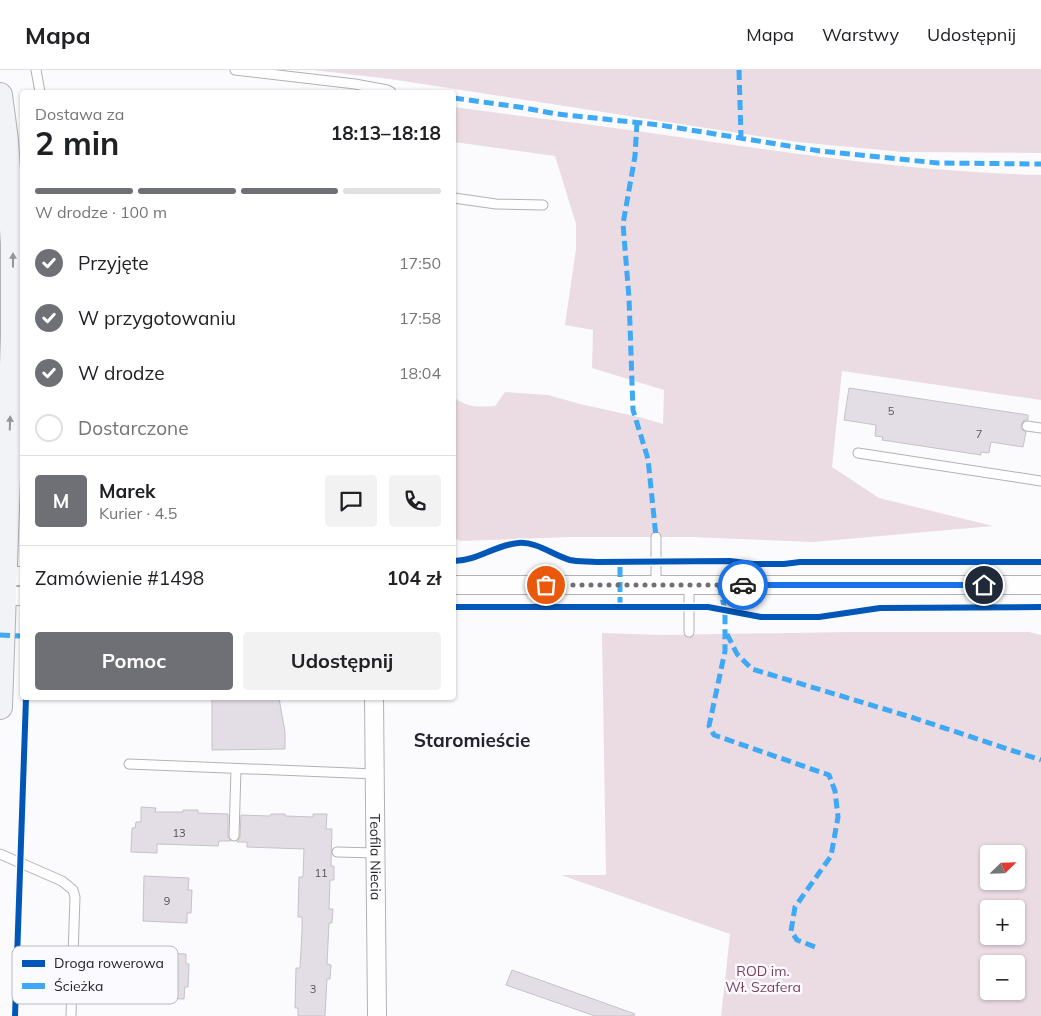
<!DOCTYPE html>
<html lang="pl">
<meta charset="utf-8">
<style>
body{margin:0;font-family:Mulish,sans-serif;background:#f2f2f2;color:#202124;height:100vh;display:flex;flex-direction:column;font-size:19px;white-space:nowrap}
*{box-sizing:border-box;margin:0}
p{font-size:16px;color:#757577}
.icon{flex:none;width:28px;height:28px;fill:none;stroke:currentColor;stroke-width:2;stroke-linecap:round;stroke-linejoin:round}
.map{position:relative;flex:1;overflow:hidden}
.sheet{position:absolute;left:20px;top:20px;width:436px;height:610px;display:flex;flex-direction:column;background:#fff;border-radius:5px;box-shadow:0 1px 4px #0004}
.sheet>*{flex:none}
.needle{width:32px;rotate:67deg}
.controls{position:absolute;left:980px;top:775px;display:grid;gap:10px}
.controls a{display:grid;place-items:center;width:45px;height:45px;border-radius:5px;background:#fff;box-shadow:0 1px 4px #0004;font-size:25px}
.pin{position:absolute;display:grid;place-items:center;width:42px;height:42px;color:#fff;margin:-21px;border:2px solid #fff;border-radius:50%;box-shadow:0 1px 5px #0007}
.courier{position:absolute;display:grid;place-items:center;width:50px;height:50px;margin:-25px;border:4px solid #1a73e8;border-radius:50%;background:#fff;color:#222;box-shadow:0 1px 6px #0007}
.head em{font-style:normal;font-weight:700}
.head div{display:flex;flex-direction:column-reverse}
.head{display:flex;align-items:center;justify-content:space-between;height:85px;padding:0 15px}
h1{font-size:32px;font-weight:700;line-height:38px}
.bar{display:grid;grid-template-columns:repeat(4,1fr);gap:8px 5px;align-content:center;height:60px;padding:0 15px}
.bar i{height:6px;border-radius:4px;background:#e0e0e0}
.bar .selected{background:#6f6f76}
.bar p{grid-column:span 4}
.line{display:flex;align-items:center;gap:12px;padding:0 15px;border-top:1px solid #e0e0e0}
.line div{flex:1}
.round{display:grid;place-items:center;flex:none;width:52px;height:52px;border-radius:5px;background:#f2f2f2}
ol{padding:0 15px;list-style:none}
li{display:flex;align-items:center;gap:15px;height:55px}
li p{margin-inline-start:auto}
li .icon{padding:5px;border-radius:50%;background:#6f6f76;color:#fff;stroke-width:4}
li:last-child{color:#757577}
li i{width:28px;height:28px;border:2px solid #e0e0e0;border-radius:50%}
.primary-button{display:flex;gap:10px;margin-top:auto;padding:10px 15px}
.primary-button a{flex:1;height:58px;border-radius:5px;background:#6f6f76;color:#fff;font-size:20px;font-weight:700;line-height:58px;text-align:center}
.primary-button a+a{background:#f2f2f2;color:#202124}
header{display:flex;align-items:center;gap:30px;box-sizing:border-box;height:70px;padding:0 25px;background:#fff;border-bottom:1px solid #e0e0e0}
header strong{font-size:24px}
nav{display:flex;gap:28px;margin-inline-start:auto;font-size:18px}
.map>svg:first-child{display:block}
.green{fill:#ebdbe2;fill-rule:evenodd}
.building{fill:#e3dde6;stroke:#c6c2c8}
.lines{fill:none;stroke-linecap:round;stroke-linejoin:round}
.lane-casing{stroke:#b2b1b6;stroke-width:11}
.street-casing{stroke:#b2b1b6;stroke-width:20}
.secondary-casing{stroke:#b2b1b6;stroke-width:26}
.lane{stroke:#fefeff;stroke-width:9}
.street{stroke:#fefeff;stroke-width:18}
.secondary{stroke:#f2f3f6;stroke-width:24}
.quiet{stroke:#3fa9f5;stroke-width:5;stroke-dasharray:10 5;stroke-linecap:butt}
.cycleway-casing{stroke:#fafaff;stroke-width:9}
.cycleway{stroke:#0057b8;stroke-width:6}
.oneway{fill:#95959b}
.done{stroke:#6f6f76;stroke-width:5;stroke-dasharray:0 9}
.route{stroke:#1a73e8;stroke-width:6}
.labels{text-anchor:middle;stroke-width:5;stroke-linejoin:round;paint-order:stroke}
.number-label{font-size:11px;fill:#54525a}
.street-label{font-size:14px;fill:#24232c;stroke:#fafaff}
.park-label{font-size:14px;fill:#793f59;stroke:#fafaff}
.district-label{font-size:19px;font-weight:bold;fill:#24232c;stroke:#fafaff}
.key{fill:#fafaff;stroke:#babac0;stroke-width:1}
.key-label{font-size:14px;fill:#24232c}
</style>
<header>
<strong>Mapa</strong>
<nav><a>Mapa</a><a>Warstwy</a><a>Udostępnij</a></nav>
</header>
<div class="map">
<svg width="1041" height="946" viewBox="0 0 1041 946">
<rect width="100%" height="100%" fill="#fbfbfe"/>
<path class="green" d="M 313,0 L 1041,0 L 1041,83 L 903,82 L 797,72 L 390,9 Z
M 454,37 C 526,47 599,55 672,66 C 794,84 917,102 1041,105 L 1041,330 L 842,301 L 832,397 L 879,428 L 993,456 L 813,472 L 691,467 L 569,467 L 460,471 L 454,468 L 454,327 C 467,338 479,337 495,336 L 505,322 L 548,325 L 580,334 L 639,347 L 663,354 L 664,320 L 592,298 L 593,260 L 565,255 L 576,179 L 576,154 L 555,86 L 454,72 Z
M 850,562 L 1029,562 L 1041,565 L 1041,946 L 721,946 L 730,864 L 561,805 L 606,805 L 602,563 L 662,565 ZM 989,784 L 1016,784 L 1016,811 L 989,811 ZM 989,839 L 1016,839 L 1016,866 L 989,866 ZM 989,894 L 1016,894 L 1016,921 L 989,921 Z"/>
<path class="building" d="M 849,318 L 1028,345 L 1028,350 L 1024,350 L 1021,355 L 1021,359 L 1026,362 L 1023,377 L 991,372 L 989,383 L 981,382 L 981,385 L 882,370 L 883,367 L 875,366 L 876,355 L 844,350 Z
M 212,628 L 279,628 L 285,662 L 285,679 L 212,680 Z
M 141,737 L 156,738 L 155,742 L 183,742 L 183,740 L 198,740 L 198,743 L 228,744 L 228,766 L 231,771 L 219,771 L 218,776 L 157,774 L 157,783 L 131,782 L 132,758 L 135,758 L 136,752 L 141,752 Z
M 271,744 L 285,744 L 285,746 L 313,747 L 313,744 L 327,744 L 326,759 L 332,759 L 331,796 L 334,796 L 334,810 L 330,810 L 329,839 L 333,839 L 332,853 L 329,853 L 327,894 L 331,895 L 330,909 L 327,909 L 325,946 L 298,946 L 298,938 L 295,938 L 296,898 L 300,898 L 302,861 L 302,847 L 298,847 L 299,807 L 303,807 L 304,779 L 247,777 L 247,772 L 237,772 L 240,767 L 241,745 L 270,746 Z
M 144,806 L 189,808 L 188,820 L 192,820 L 191,843 L 187,843 L 187,853 L 143,851 Z
M 142,882 L 186,884 L 186,894 L 189,894 L 188,917 L 185,917 L 184,929 L 154,928 L 154,926 L 140,928 Z
M 512,900 L 635,944 L 634,946 L 595,946 L 506,915 Z"/>
<g class="lines">
<defs>
<path id="lane" d="M 36,0 L 40,22
M 235,0 L 355,14 L 387,20 L 391,22
M 454,128 L 496,134 L 543,135
M 1027,356 L 1041,358
M 858,383 L 1041,411
M 656,515 L 656,467
M 689,515 L 689,562
M 129,694 L 375,704
M 234,766 L 236,699
M 337,782 L 375,783
M 0,784 L 62,811 L 73,820 L 75,827 L 71,946"/>
<g id="street">
<path d="M 0,506 L 22,506"/>
<path d="M 454,515 L 1041,515"/>
<path d="M 0,526 L 22,526"/>
<path id="s1" d="M 374,628 L 377,946"/>
</g>
<path id="secondary" d="M 0,25 L 6,70 L 13,174 L 13,267 L 0,637"/>
</defs>
<use href="#lane" class="lane-casing"/>
<use href="#street" class="street-casing"/>
<use href="#secondary" class="secondary-casing"/>
<use href="#lane" class="lane"/>
<use href="#street" class="street"/>
<use href="#secondary" class="secondary"/>
<path class="quiet" d="M 739,0 L 741,67
M 454,28 L 519,37 L 557,44 L 660,55 L 820,81 L 938,93 L 1041,94
M 637,52 L 635,86 L 623,154 L 629,228 L 633,340 L 648,389 L 656,467
M 719,515 L 725,540 L 725,581 L 709,656 L 714,665 L 829,705 L 835,721 L 838,747 L 831,786 L 795,837 L 791,861 L 797,870 L 818,878
M 620,537 L 620,492
M 727,564 L 737,584 L 752,599 L 914,648 L 1041,690
M 0,565 L 22,566"/>
<defs>
<path id="cycleway" d="M 454,491 C 477,491 495,475 518,473 C 536,471 553,485 570,490 C 578,492 588,491 597,492
M 598,492 L 730,491 L 753,494 L 784,494 L 800,492 L 1041,492
M 454,537 L 708,537 L 761,547 L 819,547 L 880,538 L 1041,537
M 15,946 L 26,628"/>
</defs>
<use href="#cycleway" class="cycleway-casing"/>
<use href="#cycleway" class="cycleway"/>
</g>
<defs><path id="oneway-solid" d="M-6-.8H1V-3.2L6.5 0L1 3.2V.8H-6Z" transform="scale(1.25)"/></defs>
<g class="oneway">
<use href="#oneway-solid" transform="translate(13 190) rotate(-90)"/>
<use href="#oneway-solid" transform="translate(10 353) rotate(-88)"/>
</g>
<g class="lines">
<path class="done" d="M 546,515 L 743,515"/>
<path class="route" d="M 743,515 L 984,515"/>
</g>
<g class="labels">
<g class="number-label">
<text x="891" y="345">5</text>
<text x="979" y="368">7</text>
<text x="179" y="767">13</text>
<text x="321" y="807">11</text>
<text x="167" y="835">9</text>
<text x="313" y="923">3</text>
</g>
<g class="street-label">
<text dy="5" stroke="none"><textPath href="#s1" startOffset="159">Teofila Niecia</textPath></text>
</g>
<g class="park-label">
<text x="763" y="906">ROD im.<tspan x="763" dy="16">Wł. Szafera</tspan></text>
</g>
<g class="district-label">
<text x="472" y="677">Staromieście</text>
</g>
</g>
<rect x="12" y="876" width="166" height="58" rx="8" class="key"/>
<rect x="22" y="890" width="23" height="7" fill="#0057b8"/>
<rect x="22" y="913" width="23" height="6" fill="#3fa9f5"/>
<g class="key-label">
<text x="54" y="898">Droga rowerowa</text>
<text x="54" y="921">Ścieżka</text>
</g>
</svg>
<div class="controls">
<a><svg class="needle" viewBox="-14 -14 28 28"><path d="M0-13l5 13h-10z" fill="#e53935"/><path d="M0 13l5-13h-10z" fill="#757577"/></svg></a>
<a>+</a>
<a>−</a>
</div>
<div class="pin" style="left:546px;top:515px;background:#ea580c"><svg class="icon" aria-label="bag" viewBox="0 0 24 24"><path d="M5 8h14l-1 12H6zM9 8a3 3 0 0 1 6 0"/></svg></div>
<div class="pin" style="left:984px;top:515px;background:#1f2937"><svg class="icon" aria-label="home" viewBox="0 0 24 24"><path d="M3 11l9-7 9 7M6 9v11h12V9"/></svg></div>
<div class="courier" style="left:743px;top:515px"><svg class="icon" aria-label="car" viewBox="0 0 24 24"><path d="M5 17H2v-5l4-1 3-4h7l3 4 3 1v5h-3M9 17h6M6 11h13"/><circle cx="7" cy="17" r="2"/><circle cx="17" cy="17" r="2"/></svg></div>
<section class="sheet">
<div class="head"><div><h1>2 min</h1><p>Dostawa za</p></div><em>18:13–18:18</em></div>
<div class="bar"><i class="selected"></i><i class="selected"></i><i class="selected"></i><i></i><p>W drodze · 100 m</p></div>
<ol>
<li><svg class="icon" aria-label="check" viewBox="0 0 24 24"><path d="M5 12l5 5 9-10"/></svg>Przyjęte<p>17:50</p></li>
<li><svg class="icon" aria-label="check" viewBox="0 0 24 24"><path d="M5 12l5 5 9-10"/></svg>W przygotowaniu<p>17:58</p></li>
<li><svg class="icon" aria-label="check" viewBox="0 0 24 24"><path d="M5 12l5 5 9-10"/></svg>W drodze<p>18:04</p></li>
<li><i></i>Dostarczone</li>
</ol>
<div class="line" style="height:90px"><b class="round" style="background:#6f6f76;color:#fff">M</b><div><b>Marek</b><p>Kurier · 4.5</p></div><a class="round"><svg class="icon" aria-label="chat" viewBox="0 0 24 24"><path d="M4 5h16v11H9l-5 4z"/></svg></a><a class="round"><svg class="icon" aria-label="phone" viewBox="0 0 24 24"><path d="M5 4h4l2 5-3 2q2 4 5 5l2-3 5 2v4C11 20 4 13 5 4z"/></svg></a></div>
<div class="line" style="height:65px"><div>Zamówienie #1498</div><b>104 zł</b></div>
<div class="primary-button"><a>Pomoc</a><a>Udostępnij</a></div>
</section>
</div>
